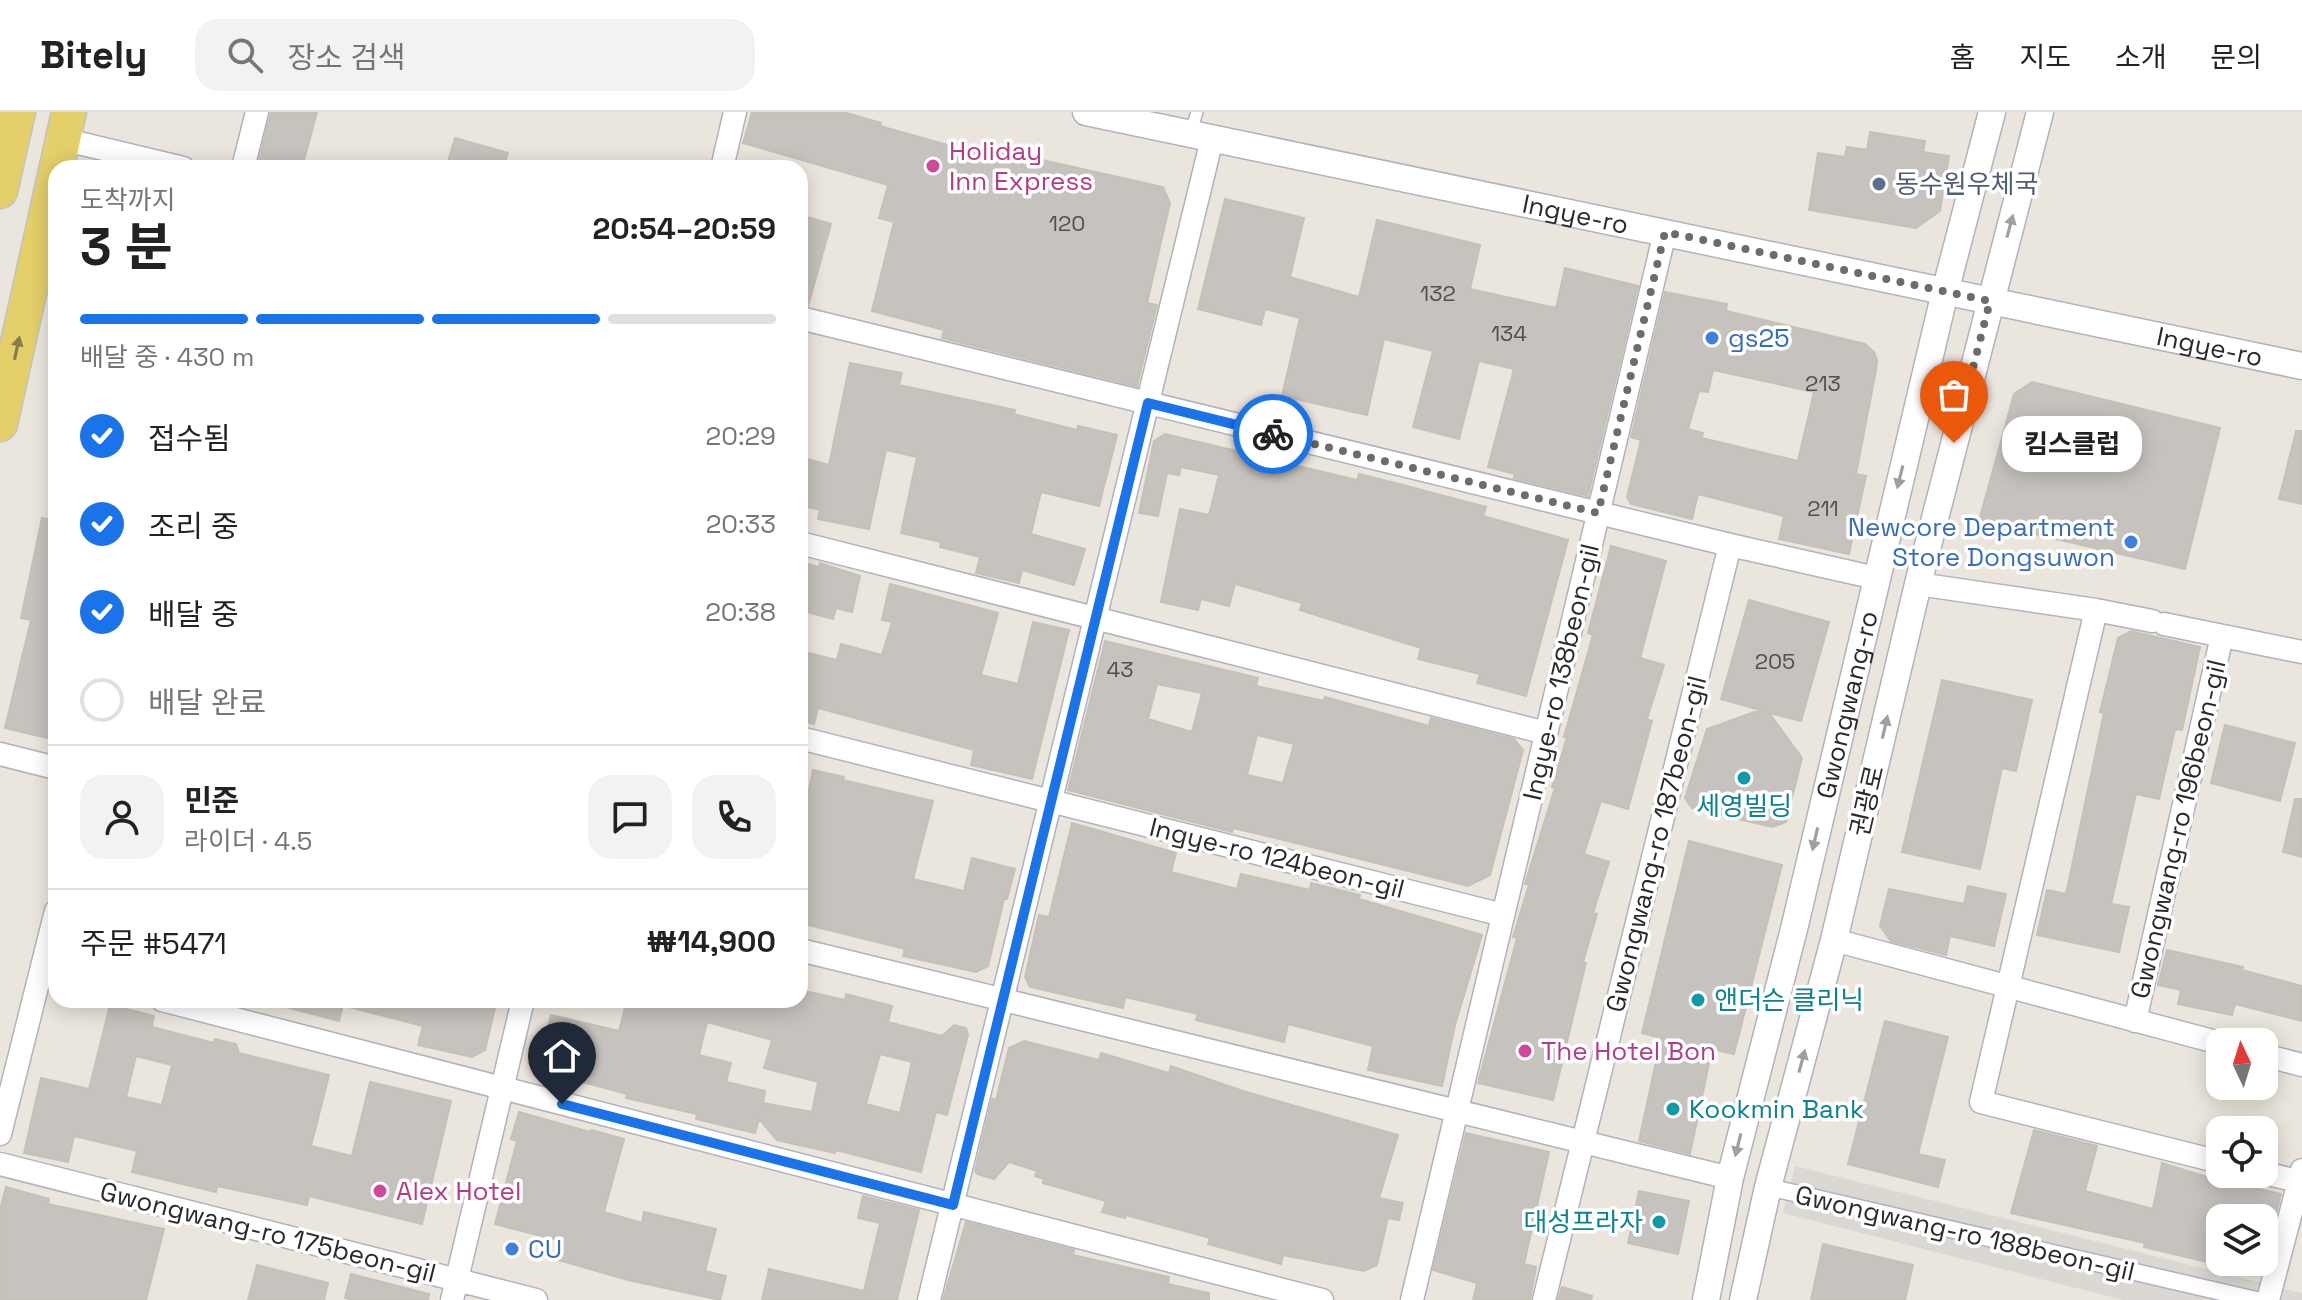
<!DOCTYPE html>
<html lang="ko">
<meta charset="utf-8">
<style>
body{margin:0;font-family:"Space Grotesk","Noto Sans KR",sans-serif;background:#f2f2f2;color:#222;height:100vh;display:flex;flex-direction:column;font-size:30px;white-space:nowrap}
*{box-sizing:border-box;margin:0}
p{font-size:26px;color:#767676}
.icon{flex:none;width:44px;height:44px;fill:none;stroke:currentColor;stroke-width:2;stroke-linecap:round;stroke-linejoin:round}
.map{position:relative;flex:1;overflow:hidden}
.details{position:absolute;left:48px;top:48px;width:760px;height:848px;display:flex;flex-direction:column;background:#fff;border-radius:24px;box-shadow:0 4px 20px #0003}
.details>*{flex:none}
.needle{width:52px;rotate:356deg}
.controls{position:absolute;left:2206px;top:916px;display:grid;gap:16px}
.controls a{display:grid;place-items:center;width:72px;height:72px;border-radius:16px;background:#fff;box-shadow:0 4px 20px #0003;font-size:40px}
.pin{position:absolute;display:grid;place-items:center;width:68px;height:68px;color:#fff;margin:-82px -34px;border-radius:50% 50% 50% 0;rotate:-45deg;box-shadow:0 0 8px #0007}
.pin .icon{rotate:45deg}
.courier{position:absolute;display:grid;place-items:center;width:80px;height:80px;margin:-40px;border:6px solid #1a73e8;border-radius:50%;background:#fff;color:#222;box-shadow:0 2px 10px #0007}
.bubble{position:absolute;height:56px;border-radius:24px;background:#fff;box-shadow:0 4px 20px #0003;font-size:26px;font-weight:700;line-height:56px;text-align:center}
.headline em{font-style:normal;font-weight:700}
.headline div{display:flex;flex-direction:column-reverse}
.headline{display:flex;align-items:center;justify-content:space-between;height:136px;padding:0 32px}
h1{font-size:52px;font-weight:700;line-height:60px}
.bar{display:grid;grid-template-columns:repeat(4,1fr);gap:12px 8px;align-content:center;height:96px;padding:0 32px}
.bar i{height:10px;border-radius:6px;background:#e0e0e0}
.bar .active{background:#1a73e8}
.bar p{grid-column:span 4}
.line{display:flex;align-items:center;gap:20px;padding:0 32px;border-top:2px solid #e0e0e0}
.line div{flex:1}
.round{display:grid;place-items:center;flex:none;width:84px;height:84px;border-radius:24px;background:#f2f2f2}
ol{padding:0 32px;list-style:none}
li{display:flex;align-items:center;gap:24px;height:88px}
li p{margin-inline-start:auto}
li .icon{padding:8px;border-radius:50%;background:#1a73e8;color:#fff;stroke-width:4}
li:last-child{color:#767676}
li i{width:44px;height:44px;border:4px solid #e0e0e0;border-radius:50%}
header{display:flex;align-items:center;gap:48px;box-sizing:border-box;height:112px;padding:0 40px;background:#fff;border-bottom:2px solid #e0e0e0}
header strong{font-size:38px}
nav{display:flex;gap:44px;margin-inline-start:auto;font-size:28px}
.search{width:560px;height:72px;background:#f2f2f2;display:flex;align-items:center;gap:20px;box-sizing:border-box;padding:0 28px;border-radius:24px;color:#767676;font-size:30px}
.map>svg:first-child{display:block}
.plaza{fill:#dbd8d3}
.building{fill:#c6c2bd;stroke:#c6c1b7;stroke-width:2;fill-rule:evenodd}
.lines{fill:none;stroke-linecap:round;stroke-linejoin:round}
.service-casing{stroke:#b1b2bc;stroke-width:14}
.pedestrian-casing{stroke:#b1b2bc;stroke-width:19}
.minor-casing{stroke:#b1b2bc;stroke-width:25}
.tertiary-casing{stroke:#b1b2bc;stroke-width:29}
.primary-casing{stroke:#c3c3c3;stroke-width:37}
.service{stroke:#fff;stroke-width:11}
.pedestrian{stroke:#fff;stroke-width:16}
.minor{stroke:#fff;stroke-width:22}
.tertiary{stroke:#fff;stroke-width:26}
.primary{stroke:#e4cf69;stroke-width:34}
.oneway{fill:#9f9f9f}
.oneway2{fill:#877c4a}
.done{stroke:#6e6c69;stroke-width:8;stroke-dasharray:0 14.4}
.route{stroke:#1a73e8;stroke-width:10}
.hotel-dot{fill:#d1479c;stroke:#fff;stroke-width:3}
.service-dot{fill:#5c6f8a;stroke:#fff;stroke-width:3}
.shop-dot{fill:#3f7fe0;stroke:#fff;stroke-width:3}
.culture-dot{fill:#0f9aa8;stroke:#fff;stroke-width:3}
.labels{text-anchor:middle;stroke-width:7;stroke-linejoin:round;paint-order:stroke}
.number-label{font-size:22px;fill:#51504f}
.hotel-label{font-size:26px;fill:#b23c85;stroke:#fff;text-anchor:start}
.service-label{font-size:26px;fill:#4e5e75;stroke:#fff;text-anchor:start}
.street-label{font-size:26px;fill:#2a2a2a;stroke:#fff}
.shop-label{font-size:26px;fill:#366cbe;stroke:#fff;text-anchor:start}
.culture-label{font-size:26px;fill:#0d838f;stroke:#fff;text-anchor:start}
</style>
<header>
<strong>Bitely</strong>
<div class="search"><svg class="icon" aria-label="search" viewBox="0 0 24 24"><circle cx="10" cy="10" r="6"/><path d="M15 15l6 6"/></svg>장소 검색</div>
<nav><a>홈</a><a>지도</a><a>소개</a><a>문의</a></nav>
</header>
<div class="map">
<svg width="2302" height="1188" viewBox="0 0 2302 1188">
<rect width="100%" height="100%" fill="#ebe6dd"/>
<path class="plaza" d="M 1795,1054 L 2302,1181 L 2302,1188 L 2123,1188 L 1783,1101 Z"/>
<path class="building" d="M 271,0 L 317,0 L 302,56 L 257,56 Z
M 752,0 L 843,0 L 881,11 L 880,14 L 983,43 L 985,35 L 1163,75 L 1170,91 L 1147,191 L 1157,193 L 1137,274 L 942,226 L 944,218 L 872,199 L 894,110 L 879,106 L 888,73 L 743,31 Z
M 1870,20 L 1925,29 L 1923,40 L 1949,44 L 1940,99 L 1916,116 L 1809,98 L 1818,41 L 1845,45 L 1847,35 L 1867,38 Z
M 455,26 L 508,41 L 503,56 L 446,56 Z
M 1225,87 L 1304,106 L 1290,165 L 1359,185 L 1377,108 L 1480,133 L 1470,177 L 1556,196 L 1565,156 L 1638,174 L 1588,384 L 1514,366 L 1515,362 L 1488,355 L 1514,257 L 1479,249 L 1459,327 L 1413,315 L 1433,239 L 1384,227 L 1367,303 L 1282,284 L 1300,206 L 1265,197 L 1261,213 L 1198,197 Z
M 800,103 L 831,112 L 808,194 L 800,192 Z
M 1665,180 L 1727,192 L 1726,199 L 1865,232 L 1874,240 L 1877,248 L 1876,258 L 1856,362 L 1866,364 L 1849,442 L 1779,427 L 1784,404 L 1698,382 L 1692,407 L 1631,392 L 1627,385 L 1641,328 L 1631,325 ZM 1713,258 L 1814,280 L 1798,349 L 1702,326 L 1703,321 L 1688,317 L 1699,279 L 1708,280 Z
M 850,251 L 902,261 L 899,273 L 1015,298 L 1014,302 L 1077,318 L 1078,314 L 1117,323 L 1099,394 L 1041,380 L 1031,422 L 1085,437 L 1074,473 L 1022,458 L 1019,471 L 976,461 L 980,445 L 940,435 L 941,430 L 901,421 L 917,345 L 886,338 L 869,417 L 818,407 L 820,398 L 800,393 L 800,345 L 829,353 Z
M 2032,270 L 2220,316 L 2185,457 L 1979,409 L 2014,282 Z
M 2296,319 L 2302,319 L 2302,392 L 2279,387 Z
M 1165,322 L 1357,368 L 1359,362 L 1403,373 L 1486,395 L 1483,404 L 1568,428 L 1526,584 L 1477,571 L 1480,562 L 1418,547 L 1421,536 L 1300,498 L 1302,491 L 1235,472 L 1229,494 L 1201,487 L 1198,498 L 1161,490 L 1180,397 L 1209,403 L 1219,363 L 1181,355 L 1179,363 L 1167,361 L 1158,404 L 1139,401 L 1154,329 Z
M 42,406 L 56,409 L 56,628 L 5,616 L 31,508 L 21,506 Z
M 1611,434 L 1666,449 L 1640,546 L 1664,553 L 1647,607 L 1652,609 L 1628,697 L 1601,689 L 1584,742 L 1609,750 L 1593,801 L 1597,802 L 1583,850 L 1586,851 L 1553,988 L 1478,971 L 1517,826 L 1513,825 L 1529,773 L 1525,772 L 1555,676 L 1552,675 L 1567,625 L 1564,625 L 1593,523 L 1588,521 Z
M 800,450 L 819,455 L 820,451 L 860,464 L 852,500 L 836,496 L 833,507 L 800,498 Z
M 890,472 L 998,501 L 981,563 L 1018,572 L 1033,510 L 1069,518 L 1032,667 L 971,653 L 974,638 L 818,596 L 814,612 L 800,608 L 800,539 L 837,548 L 841,532 L 882,543 L 892,510 L 882,508 Z
M 1749,488 L 1829,510 L 1801,609 L 1769,601 L 1802,646 L 1786,710 L 1772,715 L 1692,696 L 1685,686 L 1707,617 L 1760,598 L 1721,587 Z
M 2131,519 L 2200,535 L 2182,618 L 2175,617 L 2159,687 L 2136,682 L 2111,792 L 2129,795 L 2119,840 L 2037,823 L 2047,778 L 2066,782 L 2104,601 L 2100,600 L 2118,526 Z
M 1105,529 L 1258,566 L 1256,574 L 1324,589 L 1325,585 L 1429,614 L 1431,606 L 1514,627 L 1523,638 L 1490,763 L 1468,774 L 1296,731 L 1233,716 L 1232,720 L 1068,678 ZM 1157,572 L 1202,581 L 1192,620 L 1148,607 ZM 1257,623 L 1294,632 L 1283,671 L 1247,663 Z
M 1942,568 L 2032,588 L 2016,659 L 2002,656 L 1980,757 L 1902,740 Z
M 2225,613 L 2295,631 L 2280,689 L 2211,671 Z
M 813,658 L 844,665 L 843,668 L 933,689 L 913,767 L 964,779 L 972,746 L 1015,757 L 1007,787 L 1004,787 L 988,854 L 976,860 L 903,844 L 905,837 L 800,811 L 800,675 L 809,678 Z
M 2295,687 L 2302,687 L 2302,745 L 2283,740 Z
M 1072,711 L 1176,741 L 1171,760 L 1237,777 L 1241,762 L 1310,778 L 1311,771 L 1360,783 L 1359,787 L 1482,823 L 1455,913 L 1442,974 L 1368,958 L 1373,934 L 1288,912 L 1284,930 L 1196,908 L 1198,902 L 1125,885 L 1123,896 L 1030,875 L 1025,865 L 1039,803 L 1049,805 Z
M 1689,729 L 1782,753 L 1734,942 L 1712,937 L 1690,1042 L 1639,1029 L 1661,926 L 1642,921 Z
M 1968,774 L 2006,782 L 1994,834 L 1950,824 L 1946,843 L 1891,829 L 1880,814 L 1889,777 L 1964,792 Z
M 2167,838 L 2243,855 L 2242,858 L 2302,874 L 2302,909 L 2235,892 L 2232,903 L 2178,892 L 2181,878 L 2158,873 Z
M 800,878 L 845,888 L 846,882 L 892,894 L 888,910 L 942,924 L 954,913 L 966,916 L 968,923 L 947,1003 L 936,1000 L 921,1060 L 836,1038 L 835,1041 L 777,1028 L 759,1007 L 755,1021 L 696,1007 L 697,1002 L 626,986 L 627,982 L 538,958 L 551,903 L 619,919 L 627,888 L 800,888 ZM 707,910 L 772,928 L 764,956 L 818,970 L 812,1000 L 763,991 L 765,979 L 726,970 L 731,951 L 699,943 ZM 880,942 L 912,950 L 900,1001 L 866,992 Z
M 282,888 L 344,888 L 339,909 L 282,894 Z
M 346,888 L 497,888 L 485,938 L 472,945 L 418,933 L 423,914 L 345,894 Z
M 110,893 L 154,904 L 152,915 L 214,931 L 215,927 L 236,932 L 239,941 L 329,963 L 311,1034 L 352,1044 L 370,970 L 451,989 L 422,1112 L 309,1084 L 307,1093 L 217,1074 L 216,1080 L 132,1060 L 137,1039 L 74,1024 L 68,1050 L 24,1041 L 41,966 L 89,977 ZM 136,944 L 172,953 L 162,993 L 126,985 Z
M 1885,909 L 1948,925 L 1918,1042 L 1945,1048 L 1938,1075 L 1848,1052 Z
M 1024,929 L 1099,948 L 1101,941 L 1169,961 L 1171,954 L 1243,979 L 1398,1023 L 1379,1086 L 1403,1091 L 1399,1108 L 1388,1106 L 1377,1153 L 1364,1159 L 1283,1143 L 1281,1152 L 1208,1132 L 1210,1126 L 1126,1103 L 1125,1106 L 1102,1100 L 1106,1089 L 1043,1071 L 1044,1067 L 1035,1064 L 1037,1059 L 1009,1050 L 994,1067 L 977,1062 L 975,1059 L 992,987 L 996,988 L 1009,936 Z
M 519,1000 L 590,1020 L 591,1018 L 624,1027 L 604,1100 L 642,1111 L 644,1100 L 716,1117 L 705,1159 L 726,1164 L 720,1188 L 628,1168 L 555,1147 L 561,1129 L 495,1112 L 517,1029 L 511,1027 Z
M 2034,1018 L 2097,1034 L 2085,1079 L 2153,1097 L 2162,1051 L 2210,1066 L 2281,1082 L 2275,1106 L 2220,1106 L 2220,1153 L 2144,1135 L 2145,1131 L 2011,1101 Z
M 1466,1021 L 1549,1040 L 1524,1152 L 1536,1155 L 1530,1188 L 1473,1188 L 1477,1171 L 1433,1158 Z
M 6,1075 L 49,1087 L 48,1092 L 164,1117 L 146,1188 L 0,1188 L 0,1097 Z
M 1639,1079 L 1689,1089 L 1678,1142 L 1628,1131 Z
M 863,1084 L 919,1098 L 897,1188 L 762,1188 L 769,1157 L 864,1179 L 880,1111 L 858,1106 Z
M 966,1110 L 1074,1138 L 1073,1143 L 1169,1165 L 1168,1172 L 1209,1181 L 1209,1188 L 943,1188 Z
M 1823,1132 L 1913,1153 L 1905,1188 L 1811,1188 Z
M 257,1153 L 328,1171 L 324,1188 L 248,1188 Z
M 351,1162 L 429,1182 L 428,1188 L 354,1188 L 345,1186 Z
M 1562,1175 L 1592,1184 L 1591,1188 L 1558,1188 Z"/>
<g class="lines">
<defs>
<path id="service" d="M 1190,22 L 1197,0"/>
<path id="pedestrian" d="M 1768,1075 L 2256,1188"/>
<path id="minor" d="M 62,27 L 183,56
M 243,56 L 257,0
M 722,56 L 735,0
M 800,206 L 1730,433 L 1876,466
M 800,431 L 1546,621
M 1918,472 L 2096,498 L 2152,509
M 2096,498 L 1981,990 L 2220,1050
M 2164,512 L 2302,540
M 800,626 L 1503,803
M 0,642 L 56,656
M 1834,828 L 2220,931
M 800,838 L 1730,1066
M 162,888 L 1322,1188
M 2135,909 L 2222,524
M 2264,943 L 2302,953
M 0,1022 L 56,799
M 0,1052 L 536,1188
M 2264,1061 L 2302,1070
M 452,1188 L 523,888
M 929,1188 L 1212,27
M 1412,1188 L 1665,120
M 1544,1188 L 1730,433
M 2268,1188 L 2302,1058"/>
<g id="tertiary">
<path id="s1" d="M 1086,0 L 2302,254"/>
<path id="s2" d="M 1706,1188 L 1730,1066 L 1794,817 L 1945,180 L 1992,0"/>
<path d="M 1743,1188 L 1768,1075 L 1834,828 L 1918,472 L 2040,0"/>
</g>
<path id="primary" d="M 0,79 L 18,0
M 0,312 L 69,0"/>
</defs>
<use href="#service" class="service-casing"/>
<use href="#pedestrian" class="pedestrian-casing"/>
<use href="#minor" class="minor-casing"/>
<use href="#tertiary" class="tertiary-casing"/>
<use href="#primary" class="primary-casing"/>
<use href="#service" class="service"/>
<use href="#pedestrian" class="pedestrian"/>
<use href="#minor" class="minor"/>
<use href="#tertiary" class="tertiary"/>
<use href="#primary" class="primary"/>
</g>
<defs><path id="oneway-solid" d="M-6-.8H1V-3.2L6.5 0L1 3.2V.8H-6Z" transform="scale(2)"/></defs>
<g class="oneway">
<use href="#oneway-solid" transform="translate(2010 114) rotate(-75)"/>
<use href="#oneway-solid" transform="translate(1900 365) rotate(104)"/>
<use href="#oneway-solid" transform="translate(1885 615) rotate(-77)"/>
<use href="#oneway-solid" transform="translate(1815 727) rotate(103)"/>
<use href="#oneway-solid" transform="translate(1802 949) rotate(-75)"/>
<use href="#oneway-solid" transform="translate(1738 1033) rotate(104)"/>
</g>
<use class="oneway2" href="#oneway-solid" transform="translate(17 236) rotate(-78)"/>
<g class="lines">
<path class="done" d="M 1273,322 L 1598,401 L 1665,120 L 1990,189 L 1954,331"/>
<path class="route" d="M 562,992 L 953,1093 L 1148,291 L 1273,322"/>
</g>
<g class="hotel-dot">
<circle cx="933" cy="54" r="8"/>
<circle cx="1525" cy="939" r="8"/>
<circle cx="380" cy="1079" r="8"/>
</g>
<circle class="service-dot" cx="1879" cy="72" r="8"/>
<g class="shop-dot">
<circle cx="1712" cy="226" r="8"/>
<circle cx="2131" cy="430" r="8"/>
<circle cx="512" cy="1137" r="8"/>
</g>
<g class="culture-dot">
<circle cx="1744" cy="666" r="8"/>
<circle cx="1698" cy="888" r="8"/>
<circle cx="1673" cy="997" r="8"/>
<circle cx="1659" cy="1110" r="8"/>
</g>
<g class="labels">
<g class="number-label">
<text x="1067" y="119">120</text>
<text x="1438" y="189">132</text>
<text x="1509" y="229">134</text>
<text x="1823" y="279">213</text>
<text x="1823" y="404">211</text>
<text x="1775" y="557">205</text>
<text x="1120" y="565">43</text>
</g>
<g class="hotel-label">
<text x="949" y="48">Holiday<tspan x="949" dy="30">Inn Express</tspan></text>
<text x="1541" y="948">The Hotel Bon</text>
<text x="396" y="1088">Alex Hotel</text>
</g>
<g class="service-label">
<text x="1895" y="81">동수원우체국</text>
</g>
<g class="street-label">
<text dy="9" stroke="none"><textPath href="#s1" startOffset="500">Ingye-ro</textPath></text>
<text dy="9" stroke="none"><textPath href="#s1" startOffset="1148">Ingye-ro</textPath></text>
<text transform="translate(1561 560) rotate(-77)" y="9">Ingye-ro 138beon-gil</text>
<text dy="9" stroke="none"><textPath href="#s2" startOffset="612">Gwongwang-ro</textPath></text>
<text transform="translate(1867 689) rotate(-77)" y="9">권광로</text>
<text transform="translate(2178 717) rotate(-77)" y="9">Gwongwang-ro 196beon-gil</text>
<text transform="translate(1656 732) rotate(-76)" y="9">Gwongwang-ro 187beon-gil</text>
<text transform="translate(1277 746) rotate(14)" y="9">Ingye-ro 124beon-gil</text>
<text transform="translate(268 1120) rotate(14)" y="9">Gwongwang-ro 175beon-gil</text>
<text transform="translate(1965 1121) rotate(13)" y="9">Gwongwang-ro 188beon-gil</text>
</g>
<g class="shop-label">
<text x="1728" y="235">gs25</text>
<text x="2115" y="424" text-anchor="end">Newcore Department<tspan x="2115" dy="30">Store Dongsuwon</tspan></text>
<text x="528" y="1146">CU</text>
</g>
<g class="culture-label">
<text x="1744" y="703" text-anchor="middle">세영빌딩</text>
<text x="1714" y="897">앤더슨 클리닉</text>
<text x="1689" y="1006">Kookmin Bank</text>
<text x="1643" y="1119" text-anchor="end">대성프라자</text>
</g>
</g>
</svg>
<div class="controls">
<a><svg class="needle" viewBox="-14 -14 28 28"><path d="M0-13l5 13h-10z" fill="#e53935"/><path d="M0 13l5-13h-10z" fill="#767676"/></svg></a>
<a><svg class="icon" aria-label="locate" viewBox="0 0 24 24"><circle cx="12" cy="12" r="6"/><path d="M12 2v4M12 18v4M2 12h4M18 12h4"/></svg></a>
<a><svg class="icon" aria-label="layers" viewBox="0 0 24 24"><path d="M12 4l9 5-9 5-9-5zM3 14l9 5 9-5"/></svg></a>
</div>
<div class="pin" style="left:1954px;top:331px;background:#ea580c"><svg class="icon" aria-label="bag" viewBox="0 0 24 24"><path d="M5 8h14l-1 12H6zM9 8a3 3 0 0 1 6 0"/></svg></div>
<div class="pin" style="left:562px;top:992px;background:#1f2937"><svg class="icon" aria-label="home" viewBox="0 0 24 24"><path d="M3 11l9-7 9 7M6 9v11h12V9"/></svg></div>
<div class="courier" style="left:1273px;top:322px"><svg class="icon" aria-label="bike" viewBox="0 0 24 24"><circle cx="6" cy="16" r="4"/><circle cx="18" cy="16" r="4"/><path d="M6 16l4-8h5l3 8M10 8l3 8H6M13 5h3"/></svg></div>
<div class="bubble" style="left:2002px;top:304px;width:140px">킴스클럽</div>
<section class="details">
<div class="headline"><div><h1>3 분</h1><p>도착까지</p></div><em>20:54–20:59</em></div>
<div class="bar"><i class="active"></i><i class="active"></i><i class="active"></i><i></i><p>배달 중 · 430 m</p></div>
<ol>
<li><svg class="icon" aria-label="check" viewBox="0 0 24 24"><path d="M5 12l5 5 9-10"/></svg>접수됨<p>20:29</p></li>
<li><svg class="icon" aria-label="check" viewBox="0 0 24 24"><path d="M5 12l5 5 9-10"/></svg>조리 중<p>20:33</p></li>
<li><svg class="icon" aria-label="check" viewBox="0 0 24 24"><path d="M5 12l5 5 9-10"/></svg>배달 중<p>20:38</p></li>
<li><i></i>배달 완료</li>
</ol>
<div class="line" style="height:144px"><a class="round"><svg class="icon" aria-label="person" viewBox="0 0 24 24"><circle cx="12" cy="8" r="4"/><path d="M4 21q1-7 8-7t8 7"/></svg></a><div><b>민준</b><p>라이더 · 4.5</p></div><a class="round"><svg class="icon" aria-label="chat" viewBox="0 0 24 24"><path d="M4 5h16v11H9l-5 4z"/></svg></a><a class="round"><svg class="icon" aria-label="phone" viewBox="0 0 24 24"><path d="M5 4h4l2 5-3 2q2 4 5 5l2-3 5 2v4C11 20 4 13 5 4z"/></svg></a></div>
<div class="line" style="height:104px"><div>주문 #5471</div><b>₩14,900</b></div>
</section>
</div>
